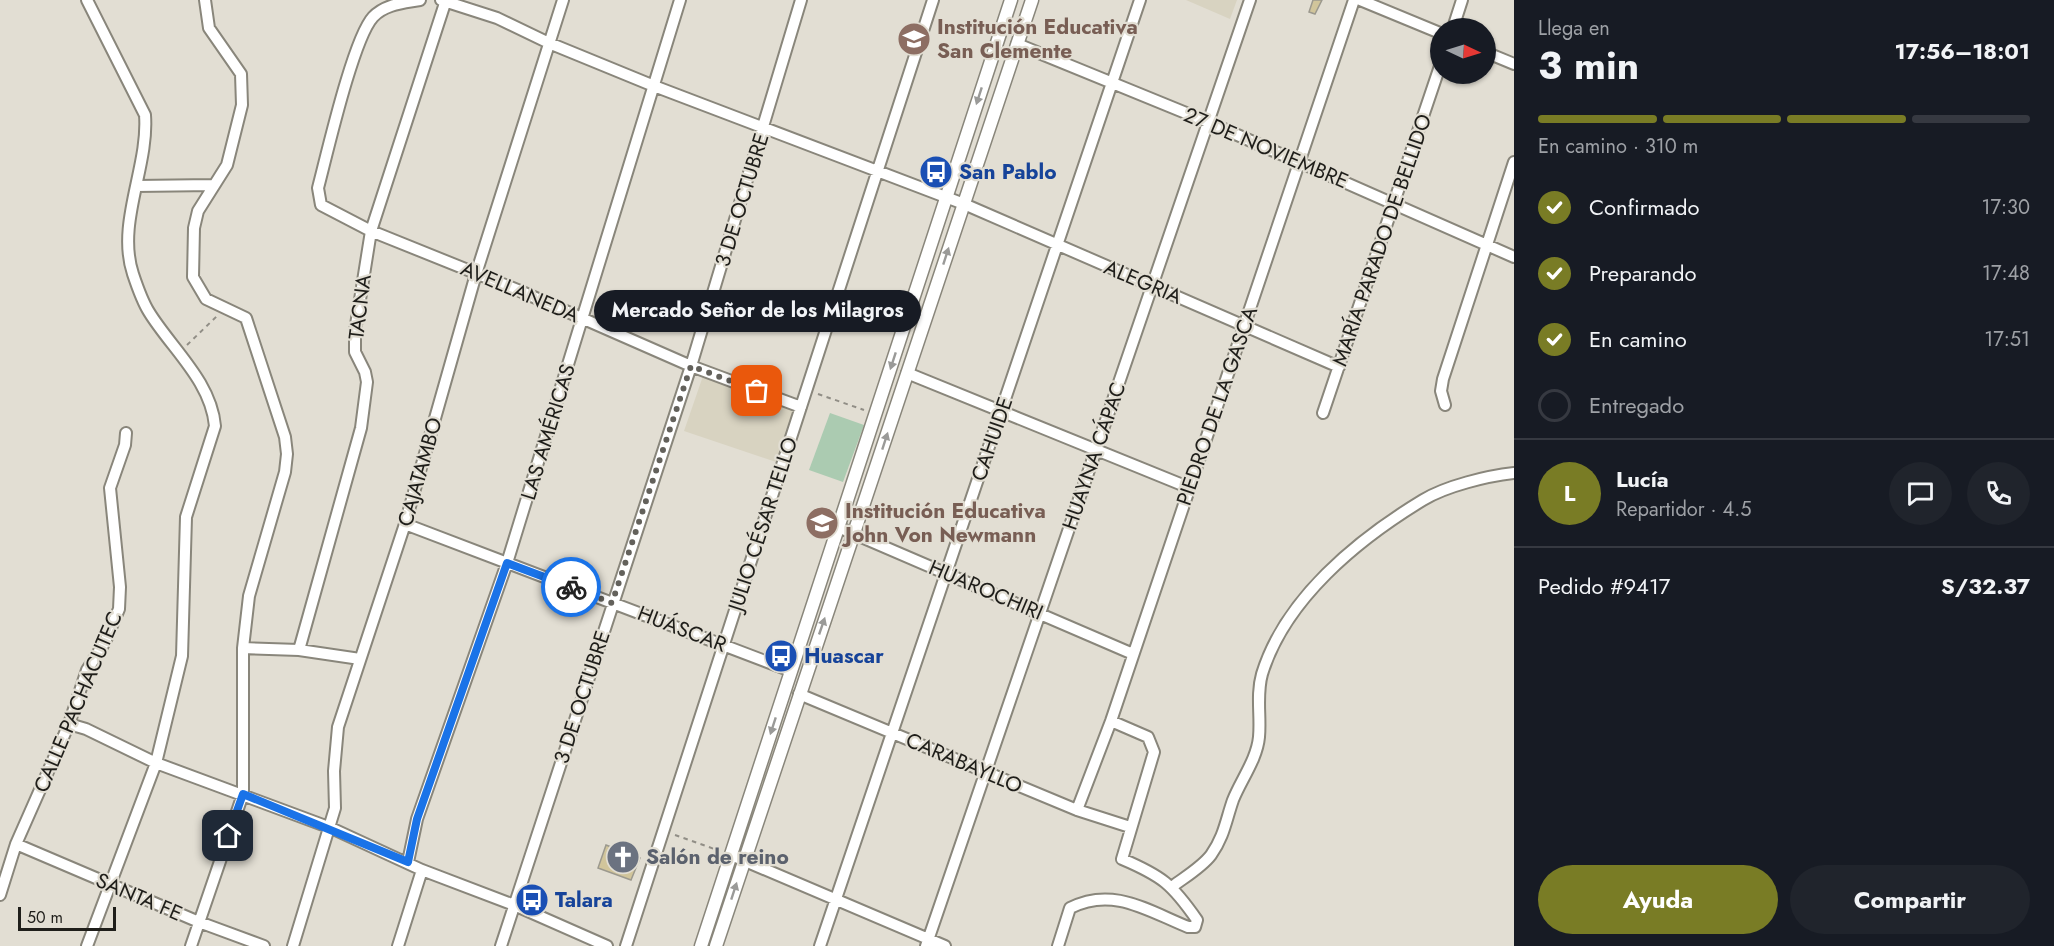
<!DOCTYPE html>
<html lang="es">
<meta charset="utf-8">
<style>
body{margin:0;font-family:Jost,sans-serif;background:#20242c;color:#f1f3f6;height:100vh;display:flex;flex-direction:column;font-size:22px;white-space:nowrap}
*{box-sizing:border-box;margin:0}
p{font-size:20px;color:#9ea1a6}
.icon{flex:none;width:33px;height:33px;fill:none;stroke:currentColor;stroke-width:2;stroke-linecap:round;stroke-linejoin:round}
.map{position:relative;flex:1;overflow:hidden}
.sheet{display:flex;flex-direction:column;background:#171b24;width:540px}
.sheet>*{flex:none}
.needle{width:39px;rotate:94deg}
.controls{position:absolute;left:1430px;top:18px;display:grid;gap:12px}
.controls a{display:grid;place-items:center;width:66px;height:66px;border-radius:50%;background:#171b24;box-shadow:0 2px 4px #0004;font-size:30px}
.scale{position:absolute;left:18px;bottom:15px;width:98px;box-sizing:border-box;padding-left:6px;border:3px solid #1f1e1a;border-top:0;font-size:16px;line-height:21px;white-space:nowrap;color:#1f1e1a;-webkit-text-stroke:4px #e2ded3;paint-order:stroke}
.pin{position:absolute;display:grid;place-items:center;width:51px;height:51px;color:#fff;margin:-26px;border-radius:12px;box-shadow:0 3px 9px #0006}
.courier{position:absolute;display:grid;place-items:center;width:60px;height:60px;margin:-30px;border:4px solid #1a73e8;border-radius:50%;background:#fff;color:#222;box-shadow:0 2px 8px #0007}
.bubble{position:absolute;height:42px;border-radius:21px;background:#171b24;box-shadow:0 2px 4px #0004;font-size:20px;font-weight:700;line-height:42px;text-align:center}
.summary em{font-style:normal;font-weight:700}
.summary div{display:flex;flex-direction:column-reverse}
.summary{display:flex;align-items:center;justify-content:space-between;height:102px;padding:0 24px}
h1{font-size:39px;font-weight:700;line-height:45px}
.bar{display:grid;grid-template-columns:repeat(4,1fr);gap:9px 6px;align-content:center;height:72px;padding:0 24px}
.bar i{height:8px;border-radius:4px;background:#363941}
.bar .on{background:#797c25}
.bar p{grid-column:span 4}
.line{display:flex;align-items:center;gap:15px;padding:0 24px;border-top:2px solid #363941}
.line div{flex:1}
.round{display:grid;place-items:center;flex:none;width:63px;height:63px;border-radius:32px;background:#20242c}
ol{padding:0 24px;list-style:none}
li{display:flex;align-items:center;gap:18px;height:66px}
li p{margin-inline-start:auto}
li .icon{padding:6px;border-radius:50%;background:#797c25;color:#fff;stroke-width:4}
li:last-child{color:#9ea1a6}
li i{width:33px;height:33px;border:3px solid #363941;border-radius:50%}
.cta{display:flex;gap:12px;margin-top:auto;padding:12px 24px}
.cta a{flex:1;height:69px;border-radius:36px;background:#797c25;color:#fff;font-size:24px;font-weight:700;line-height:69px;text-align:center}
.cta a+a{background:#20242c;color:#f1f3f6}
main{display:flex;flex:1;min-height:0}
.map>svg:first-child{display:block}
.built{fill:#d8d3c1}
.green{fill:#abcbb1}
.building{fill:#d1c59b;stroke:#9c998e;stroke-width:1.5}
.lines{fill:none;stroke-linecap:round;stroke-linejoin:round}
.minor-casing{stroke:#89867b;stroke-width:14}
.tertiary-casing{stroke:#89867b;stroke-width:15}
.path{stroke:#918e86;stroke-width:2;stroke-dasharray:4.5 4.5;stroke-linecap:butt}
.minor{stroke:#fff;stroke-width:10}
.tertiary{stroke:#fff;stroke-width:12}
.oneway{fill:#9a9a98}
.done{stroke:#63615b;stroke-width:6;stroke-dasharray:0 10.8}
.route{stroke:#1a73e8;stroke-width:8}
.labels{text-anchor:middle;stroke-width:4.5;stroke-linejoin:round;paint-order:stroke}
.education-label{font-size:21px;font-weight:bold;fill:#785e54;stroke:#e2ded3;text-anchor:start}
.street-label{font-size:21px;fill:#1f1e1a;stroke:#e2ded3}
.transit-label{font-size:21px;font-weight:bold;fill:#164399;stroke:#e2ded3;text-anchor:start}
.worship-label{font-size:21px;font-weight:bold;fill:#5b616d;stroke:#e2ded3;text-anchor:start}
</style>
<main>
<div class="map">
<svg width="1514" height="946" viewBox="0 0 1514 946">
<rect width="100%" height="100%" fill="#e2ded3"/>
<path class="built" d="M 1186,0 L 1237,0 L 1230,19 Z
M 703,376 L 799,412 L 782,464 L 684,431 Z"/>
<path class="green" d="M 830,413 L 864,425 L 843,482 L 809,470 Z"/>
<path class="building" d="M 1313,0 L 1322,0 L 1315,14 L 1309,12 Z
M 606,845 L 640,858 L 631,880 L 598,868 Z"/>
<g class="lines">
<defs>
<path id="minor" d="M 420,0 C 404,3 385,4 373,17 C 353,39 327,154 318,188 L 321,205 L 371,231 L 520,291 L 691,366 L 801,407
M 441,0 L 497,18 L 549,43 L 654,86 L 964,204 L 1339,367
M 1360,0 L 1440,33
M 1453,28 L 1462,0
M 1017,44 L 1208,122 L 1514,257
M 1485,52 L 1514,64
M 136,186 L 213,185
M 907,373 L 1190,488
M 1445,405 L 1441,391 L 1443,379 L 1514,162
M 1323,413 L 1440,66
M 405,524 L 791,671
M 838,527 L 1133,654
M 243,648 L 299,650 L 360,659
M 299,650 L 361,428 L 367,382 L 365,372 L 355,352 L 355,331 L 371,231 L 446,0
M 799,694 L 1077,810 L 1130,827
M 69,724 L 86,729 L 156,763 L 331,828 L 422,870 L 514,905 L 607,946
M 1077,810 L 1111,721 L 1354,0
M 16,844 L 199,922 L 264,946
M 731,855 L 945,946
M 408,862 L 417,819 L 507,563 L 680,0
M 1173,886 C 1185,877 1202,867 1211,855 C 1224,837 1226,820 1233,800 C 1241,780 1257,759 1259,737 C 1261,716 1256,695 1262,674 C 1285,599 1357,540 1423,500 C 1446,486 1487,476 1514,473
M 0,895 L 16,844 L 69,724 L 87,670 L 105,642 L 119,609 L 120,587 L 110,488 L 125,445 L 126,433
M 87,946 L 156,763 L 182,656 L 186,517 L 215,426 C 211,381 171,348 149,312 C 142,301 137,286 133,274 C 116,223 149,167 145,115 L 87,0
M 191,946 L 243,794 L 243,648 L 249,596 L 285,472 L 287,454 L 285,437 L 246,318 L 206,299 L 193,277 L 194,228 L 198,211 L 227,165 L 242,105 L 241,74 L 209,28 L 205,0
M 293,946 L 335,808 L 334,771 L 338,727 L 405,524 L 476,274 L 563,0
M 398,946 L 422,870
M 501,946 L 691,366 L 801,0
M 626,946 L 933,0
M 820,946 L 1140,0
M 926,946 L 1250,0
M 1058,946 L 1070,908 C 1113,886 1148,911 1188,927 L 1195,927 L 1197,920 C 1172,884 1162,876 1122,859 L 1154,752 L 1148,737 L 1111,721"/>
<path id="tertiary" d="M 701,946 L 1011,0
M 716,946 L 1032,0"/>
</defs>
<use href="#minor" class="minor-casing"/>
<use href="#tertiary" class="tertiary-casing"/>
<path class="path" d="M 187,345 L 217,316
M 818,394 L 864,410
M 675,835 L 720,851"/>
<use href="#minor" class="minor"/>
<use href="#tertiary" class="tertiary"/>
</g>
<defs><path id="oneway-solid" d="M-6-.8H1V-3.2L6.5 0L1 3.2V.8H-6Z" transform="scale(1.5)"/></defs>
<g class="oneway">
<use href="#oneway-solid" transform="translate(979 96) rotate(108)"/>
<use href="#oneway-solid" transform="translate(946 256) rotate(-72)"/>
<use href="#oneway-solid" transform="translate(893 361) rotate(108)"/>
<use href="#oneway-solid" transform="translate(885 441) rotate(-72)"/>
<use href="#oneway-solid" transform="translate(822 626) rotate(-71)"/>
<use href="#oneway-solid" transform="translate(773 726) rotate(108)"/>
<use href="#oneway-solid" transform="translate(734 891) rotate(-72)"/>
</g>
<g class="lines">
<path class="done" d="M 571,587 L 612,603 L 691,366 L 757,391"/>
<path class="route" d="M 228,836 L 243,794 L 408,862 L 417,819 L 507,563 L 571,587"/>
</g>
<defs>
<symbol id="school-disc" viewBox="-11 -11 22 22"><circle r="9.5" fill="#8d6e63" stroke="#e2ded3"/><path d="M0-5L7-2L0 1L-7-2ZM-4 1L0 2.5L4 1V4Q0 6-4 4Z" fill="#fff"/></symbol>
<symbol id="bus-disc" viewBox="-11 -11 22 22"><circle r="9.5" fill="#1a4fb4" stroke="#e2ded3"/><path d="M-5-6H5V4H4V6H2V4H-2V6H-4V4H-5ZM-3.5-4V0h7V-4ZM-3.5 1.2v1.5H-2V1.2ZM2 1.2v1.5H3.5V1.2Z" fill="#fff"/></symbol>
<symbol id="church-disc" viewBox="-11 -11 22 22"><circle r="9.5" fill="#6b7280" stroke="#e2ded3"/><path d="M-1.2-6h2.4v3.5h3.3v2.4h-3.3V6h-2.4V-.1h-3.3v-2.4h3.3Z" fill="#fff"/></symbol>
</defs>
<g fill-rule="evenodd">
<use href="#school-disc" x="895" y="20" width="38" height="38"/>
<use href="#bus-disc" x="917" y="153" width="38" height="38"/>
<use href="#school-disc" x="803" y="504" width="38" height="38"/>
<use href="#bus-disc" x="762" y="637" width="38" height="38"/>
<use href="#church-disc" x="604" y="838" width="38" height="38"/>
<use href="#bus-disc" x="513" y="881" width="38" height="38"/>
</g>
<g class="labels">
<g class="education-label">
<text x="937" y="34">Institución Educativa<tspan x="937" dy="24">San Clemente</tspan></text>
<text x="845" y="518">Institución Educativa<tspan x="845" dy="24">John Von Newmann</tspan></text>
</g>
<g class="street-label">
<text transform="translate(1266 148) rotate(23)" y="7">27 DE NOVIEMBRE</text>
<text transform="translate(742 200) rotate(-73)" y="7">3 DE OCTUBRE</text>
<text transform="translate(1382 240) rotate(-71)" y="7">MARÍA PARADO DE BELLIDO</text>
<text transform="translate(1143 282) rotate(23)" y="7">ALEGRIA</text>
<text transform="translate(520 292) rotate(23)" y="7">AVELLANEDA</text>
<text transform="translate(360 307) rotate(-83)" y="7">TACNA</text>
<text transform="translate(1217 406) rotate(-71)" y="7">PIEDRO DE LA GASCA</text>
<text transform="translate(548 432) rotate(-73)" y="7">LAS AMÉRICAS</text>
<text transform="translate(992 439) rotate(-71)" y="7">CAHUIDE</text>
<text transform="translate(1094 456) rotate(-71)" y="7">HUAYNA CÁPAC</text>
<text transform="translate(420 472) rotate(-74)" y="7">CAJATAMBO</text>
<text transform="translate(763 524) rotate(-72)" y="7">JULIO CÉSAR TELLO</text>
<text transform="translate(986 590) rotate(23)" y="7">HUAROCHIRI</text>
<text transform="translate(682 629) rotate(21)" y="7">HUÁSCAR</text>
<text transform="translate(582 697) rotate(-72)" y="7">3 DE OCTUBRE</text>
<text transform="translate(78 702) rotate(-67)" y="7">CALLE PACHACUTEC</text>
<text transform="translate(964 763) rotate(23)" y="7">CARABAYLLO</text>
<text transform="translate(139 897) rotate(23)" y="7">SANTA FE</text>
</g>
<g class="transit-label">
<text x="959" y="179">San Pablo</text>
<text x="804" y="663">Huascar</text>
<text x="555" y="907">Talara</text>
</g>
<g class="worship-label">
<text x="646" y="864">Salón de reino</text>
</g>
</g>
</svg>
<div class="controls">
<a><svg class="needle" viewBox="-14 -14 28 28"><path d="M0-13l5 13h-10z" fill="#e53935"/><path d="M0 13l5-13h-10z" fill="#9ea1a6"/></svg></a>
</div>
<div class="scale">50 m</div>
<div class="pin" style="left:757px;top:391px;background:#ea580c"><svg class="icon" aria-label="bag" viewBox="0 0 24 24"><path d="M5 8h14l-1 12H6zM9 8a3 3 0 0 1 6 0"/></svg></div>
<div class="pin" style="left:228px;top:836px;background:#1f2937"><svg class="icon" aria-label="home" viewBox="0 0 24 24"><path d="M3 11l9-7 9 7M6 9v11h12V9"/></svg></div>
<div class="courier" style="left:571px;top:587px"><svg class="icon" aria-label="bike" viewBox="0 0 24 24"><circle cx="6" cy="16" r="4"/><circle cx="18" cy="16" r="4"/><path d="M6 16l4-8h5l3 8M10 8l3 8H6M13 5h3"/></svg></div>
<div class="bubble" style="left:594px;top:290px;width:327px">Mercado Señor de los Milagros</div>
</div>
<section class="sheet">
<div class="summary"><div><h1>3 min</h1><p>Llega en</p></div><em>17:56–18:01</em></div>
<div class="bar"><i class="on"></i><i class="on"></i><i class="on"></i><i></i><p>En camino · 310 m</p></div>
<ol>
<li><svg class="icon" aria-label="check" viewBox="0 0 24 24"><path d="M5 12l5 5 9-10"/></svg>Confirmado<p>17:30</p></li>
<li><svg class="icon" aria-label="check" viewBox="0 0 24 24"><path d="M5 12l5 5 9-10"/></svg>Preparando<p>17:48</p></li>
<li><svg class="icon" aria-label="check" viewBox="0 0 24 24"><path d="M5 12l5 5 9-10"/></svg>En camino<p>17:51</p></li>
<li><i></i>Entregado</li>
</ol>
<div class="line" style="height:108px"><b class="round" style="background:#797c25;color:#fff">L</b><div><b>Lucía</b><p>Repartidor · 4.5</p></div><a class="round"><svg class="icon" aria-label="chat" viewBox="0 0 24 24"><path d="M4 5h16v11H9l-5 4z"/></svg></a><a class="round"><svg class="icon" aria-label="phone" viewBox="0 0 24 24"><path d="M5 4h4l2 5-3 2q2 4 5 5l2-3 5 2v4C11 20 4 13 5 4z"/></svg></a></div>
<div class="line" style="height:78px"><div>Pedido #9417</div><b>S/32.37</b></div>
<div class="cta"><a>Ayuda</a><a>Compartir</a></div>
</section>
</main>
